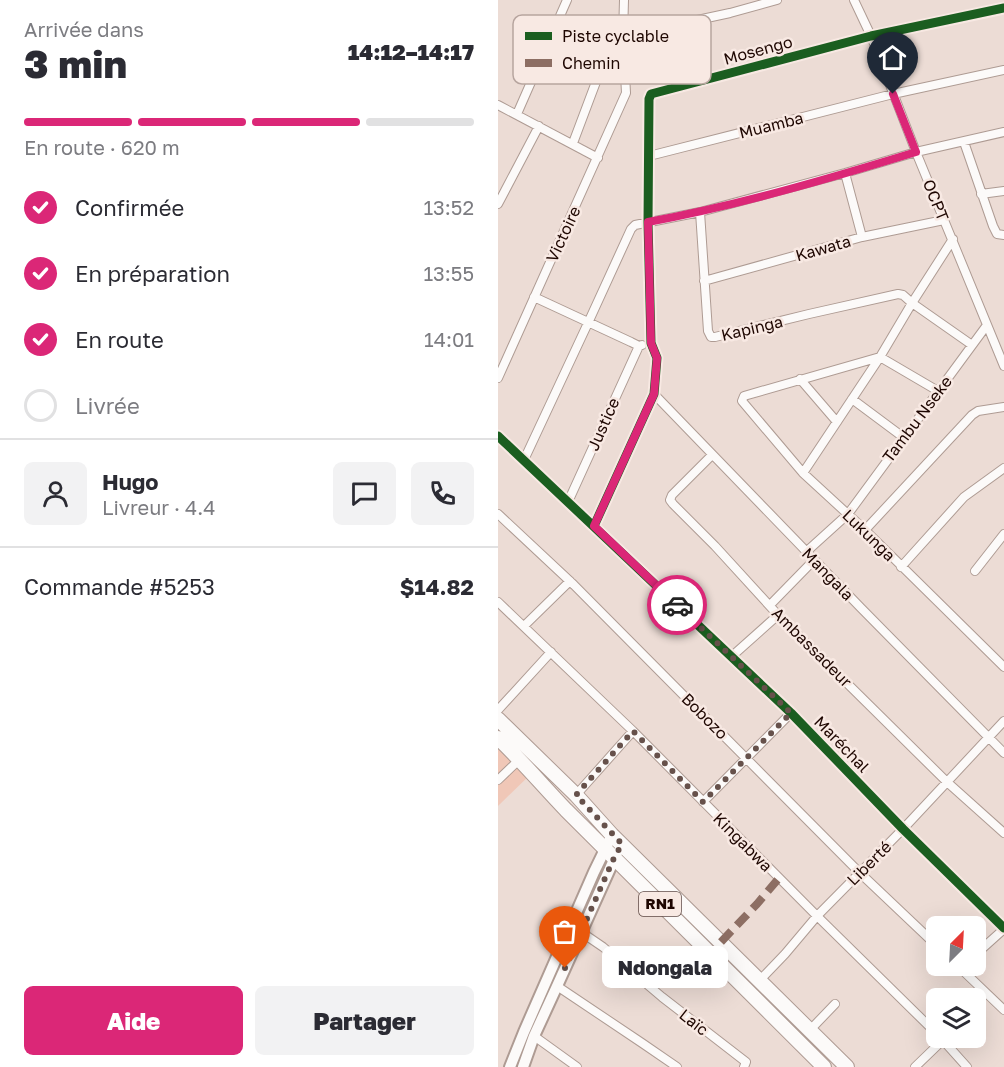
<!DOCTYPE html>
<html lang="fr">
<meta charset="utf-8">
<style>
body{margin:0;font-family:"Golos Text",sans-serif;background:#f2f2f3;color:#2b2b33;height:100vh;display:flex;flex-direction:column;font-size:22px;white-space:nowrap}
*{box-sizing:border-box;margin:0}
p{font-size:20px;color:#7c7c81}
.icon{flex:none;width:33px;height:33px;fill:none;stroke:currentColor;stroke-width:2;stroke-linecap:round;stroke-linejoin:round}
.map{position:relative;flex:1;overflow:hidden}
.details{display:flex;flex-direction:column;background:#fff;width:498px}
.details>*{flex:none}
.needle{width:39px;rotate:24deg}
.buttons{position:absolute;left:428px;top:916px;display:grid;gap:12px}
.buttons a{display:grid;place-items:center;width:60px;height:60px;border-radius:9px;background:#fff;box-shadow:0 6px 24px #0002;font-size:30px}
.pin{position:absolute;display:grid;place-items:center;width:51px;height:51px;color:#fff;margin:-62px -26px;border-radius:50% 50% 50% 0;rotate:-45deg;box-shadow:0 0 6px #0007}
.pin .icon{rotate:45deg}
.courier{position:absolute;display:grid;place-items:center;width:60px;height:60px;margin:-30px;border:4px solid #db2777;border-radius:50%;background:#fff;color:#222;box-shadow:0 2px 8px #0007}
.bubble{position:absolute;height:42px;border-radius:9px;background:#fff;box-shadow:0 6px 24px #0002;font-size:20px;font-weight:800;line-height:42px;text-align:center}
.headline em{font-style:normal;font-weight:800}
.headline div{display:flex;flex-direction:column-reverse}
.headline{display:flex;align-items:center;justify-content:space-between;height:102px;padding:0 24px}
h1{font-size:39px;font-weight:800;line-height:45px}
.bar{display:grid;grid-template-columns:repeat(4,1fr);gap:9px 6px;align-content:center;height:72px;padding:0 24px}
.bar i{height:8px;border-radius:4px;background:#e1e1e2}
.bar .active{background:#db2777}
.bar p{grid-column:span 4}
.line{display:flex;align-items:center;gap:15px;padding:0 24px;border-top:2px solid #e1e1e2}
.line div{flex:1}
.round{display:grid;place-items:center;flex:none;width:63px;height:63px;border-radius:9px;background:#f2f2f3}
ol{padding:0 24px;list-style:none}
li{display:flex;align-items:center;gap:18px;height:66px}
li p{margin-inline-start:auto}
li .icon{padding:6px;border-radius:50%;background:#db2777;color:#fff;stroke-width:4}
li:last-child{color:#7c7c81}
li i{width:33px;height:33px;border:3px solid #e1e1e2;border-radius:50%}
.action{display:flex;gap:12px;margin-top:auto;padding:12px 24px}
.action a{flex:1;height:69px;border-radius:9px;background:#db2777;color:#fff;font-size:24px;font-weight:800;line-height:69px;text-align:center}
.action a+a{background:#f2f2f3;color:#2b2b33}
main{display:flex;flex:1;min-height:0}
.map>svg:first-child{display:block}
.green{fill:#f0c7b7}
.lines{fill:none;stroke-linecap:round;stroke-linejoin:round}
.street-casing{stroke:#ae9b93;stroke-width:10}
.secondary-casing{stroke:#ae9b93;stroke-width:14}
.highway-casing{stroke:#ae9b93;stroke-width:16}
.street{stroke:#fcfaf9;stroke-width:8}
.secondary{stroke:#fcfaf9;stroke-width:10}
.highway{stroke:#fcfaf9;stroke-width:14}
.quiet{stroke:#8d6e63;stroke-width:8;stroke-dasharray:15 8;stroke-linecap:butt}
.cycleway-casing{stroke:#f8e9e3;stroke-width:13}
.cycleway{stroke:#1b5e20;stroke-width:9}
.done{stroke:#66514b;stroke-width:6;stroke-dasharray:0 10.8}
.route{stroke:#db2777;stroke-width:8}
.labels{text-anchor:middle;stroke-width:5;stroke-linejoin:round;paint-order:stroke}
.shield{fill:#f8e9e3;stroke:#5f4a45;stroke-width:1.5}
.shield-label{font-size:15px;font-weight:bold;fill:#1e0601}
.street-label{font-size:16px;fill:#1e0601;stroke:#f8e9e3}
.key{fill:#f8e9e3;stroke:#b7a59f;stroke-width:1.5}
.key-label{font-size:16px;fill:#1e0601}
</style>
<main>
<section class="details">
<div class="headline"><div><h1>3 min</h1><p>Arrivée dans</p></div><em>14:12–14:17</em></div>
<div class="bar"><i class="active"></i><i class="active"></i><i class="active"></i><i></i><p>En route · 620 m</p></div>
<ol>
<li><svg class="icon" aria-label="check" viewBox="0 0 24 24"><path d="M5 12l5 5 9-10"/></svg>Confirmée<p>13:52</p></li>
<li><svg class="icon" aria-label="check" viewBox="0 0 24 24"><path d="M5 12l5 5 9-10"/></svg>En préparation<p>13:55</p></li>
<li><svg class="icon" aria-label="check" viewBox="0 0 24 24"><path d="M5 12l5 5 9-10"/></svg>En route<p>14:01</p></li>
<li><i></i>Livrée</li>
</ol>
<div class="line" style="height:108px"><a class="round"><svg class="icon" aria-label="person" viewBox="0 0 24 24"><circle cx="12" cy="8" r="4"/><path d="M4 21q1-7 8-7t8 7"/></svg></a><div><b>Hugo</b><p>Livreur · 4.4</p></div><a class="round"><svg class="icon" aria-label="chat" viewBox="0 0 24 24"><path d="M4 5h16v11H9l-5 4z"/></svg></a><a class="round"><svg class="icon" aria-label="phone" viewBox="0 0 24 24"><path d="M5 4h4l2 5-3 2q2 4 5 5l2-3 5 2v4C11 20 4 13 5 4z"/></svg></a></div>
<div class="line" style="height:78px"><div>Commande #5253</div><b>$14.82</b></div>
<div class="action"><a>Aide</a><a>Partager</a></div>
</section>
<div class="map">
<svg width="506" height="1067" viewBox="0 0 506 1067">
<rect width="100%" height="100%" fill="#ecdcd5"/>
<path class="green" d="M 0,738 L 35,772 L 0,806 Z"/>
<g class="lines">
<defs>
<path id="street" d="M 356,0 L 373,36 L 418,152 L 506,366
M 0,105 L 100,158
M 19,114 L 69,0
M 466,142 L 495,226 L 499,234 L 506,235
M 75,143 L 113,42 L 125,36 L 232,13 L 279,0
M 151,156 L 395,94 L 506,70
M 347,173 L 364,237
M 483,194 L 506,191
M 0,204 L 41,126
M 202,212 L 210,331 L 213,337 L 217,337 L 311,314 L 400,294 L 405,295 L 414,303 L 474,345
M 206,281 L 364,237 L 446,220
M 36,297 L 133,342 L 141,346 L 144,345
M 0,378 L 128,93 L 125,36 L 126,0
M 302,379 L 339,422
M 440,391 L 382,357 L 246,396 L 244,401 L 305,473 L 367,530 L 506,667
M 156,394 L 363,608 L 506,753
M 354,399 L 405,437
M 0,436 L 293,713 L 405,829 L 506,928
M 214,455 L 174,495 L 172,500 L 175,504 L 217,546 L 280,615 L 449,782 L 506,833
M 26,460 L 90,323 L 133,229 L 137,225 L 202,212 L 347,173 L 418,152 L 506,132
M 305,473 L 382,357 L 414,303 L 455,239
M 70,502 L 141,346
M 0,514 L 76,585 L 361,872 L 438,945
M 96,526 L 156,394 L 159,358 L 153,343 L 150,222 L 151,99 L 153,94 L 373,36 L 506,8
M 367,530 L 474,415 L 480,411 L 506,407
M 308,552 L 350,514 L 489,325
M 403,567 L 466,497 L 506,468
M 477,571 L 506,534
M 0,602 L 135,731 L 319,916 L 438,1033
M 272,605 L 316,560
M 26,626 L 72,581
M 233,657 L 280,615
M 0,710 L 53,652
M 0,780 L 22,759
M 78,795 L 135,731
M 205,802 L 293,713
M 83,932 L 105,947 L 164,997 L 248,1062 L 246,1067
M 477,955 L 506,929
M 460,966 L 506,1010
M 262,980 L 287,954 L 319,916 L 405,829 L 506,721
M 59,986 L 144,1043 L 179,1067
M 312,1030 L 337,1004
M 36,1036 L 79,1067
M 443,1038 L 469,1067
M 417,1067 L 445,1040"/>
<path id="secondary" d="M 12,1067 L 26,1032 L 96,872 L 114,835
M 25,1067 L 36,1036 L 59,986 L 119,853"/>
<path id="highway" d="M 0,719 L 78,795 L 114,835 L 349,1067
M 0,738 C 24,761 45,786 68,810 L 326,1067"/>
</defs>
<use href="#street" class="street-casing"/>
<use href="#secondary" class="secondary-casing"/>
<use href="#highway" class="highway-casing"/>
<use href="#street" class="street"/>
<use href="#secondary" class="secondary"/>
<use href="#highway" class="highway"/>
<path class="quiet" d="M 223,942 L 259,904 L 281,878"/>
<defs>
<path id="cycleway" d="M 0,436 L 293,713 L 405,829 L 506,928
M 96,526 L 156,394 L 159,358 L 153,343 L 150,222 L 151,99 L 153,94 L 373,36 L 506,8"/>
</defs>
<use href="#cycleway" class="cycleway-casing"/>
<use href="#cycleway" class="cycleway"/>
</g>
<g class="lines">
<path class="done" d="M 67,968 L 116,858 L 124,844 L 78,795 L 135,731 L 205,802 L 293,713 L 179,605"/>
<path class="route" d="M 179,605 L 96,526 L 156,394 L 159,358 L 153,343 L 150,222 C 241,205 330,179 418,152 L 395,94"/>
</g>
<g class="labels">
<rect class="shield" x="141" y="892" width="42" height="24" rx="4.5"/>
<g class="shield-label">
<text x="162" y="909">RN1</text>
</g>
<g class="street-label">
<text transform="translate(260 50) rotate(-15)" y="6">Mosengo</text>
<text transform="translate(273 125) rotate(-14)" y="6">Muamba</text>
<text transform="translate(438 200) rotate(68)" y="6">OCPT</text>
<text transform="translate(65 234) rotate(-65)" y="6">Victoire</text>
<text transform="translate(325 248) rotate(-16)" y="6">Kawata</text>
<text transform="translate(254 328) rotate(-13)" y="6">Kapinga</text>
<text transform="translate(419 419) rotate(-53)" y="6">Tambu Nseke</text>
<text transform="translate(105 424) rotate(-66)" y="6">Justice</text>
<text transform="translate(371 535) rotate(44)" y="6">Lukunga</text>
<text transform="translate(330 574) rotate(46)" y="6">Mangala</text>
<text transform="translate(314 647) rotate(45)" y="6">Ambassadeur</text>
<text transform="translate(207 716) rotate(45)" y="6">Bobozo</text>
<text transform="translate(344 744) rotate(46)" y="6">Maréchal</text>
<text transform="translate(245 842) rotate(45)" y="6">Kingabwa</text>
<text transform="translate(371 863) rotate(-45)" y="6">Liberté</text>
<text transform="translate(196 1022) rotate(38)" y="6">Laïc</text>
</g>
</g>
<rect x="15" y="15" width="198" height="69" rx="9" class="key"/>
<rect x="27" y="32" width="27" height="8" fill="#1b5e20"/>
<rect x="27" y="59" width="27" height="8" fill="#8d6e63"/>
<g class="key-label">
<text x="64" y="42">Piste cyclable</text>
<text x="64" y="69">Chemin</text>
</g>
</svg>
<div class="buttons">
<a><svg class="needle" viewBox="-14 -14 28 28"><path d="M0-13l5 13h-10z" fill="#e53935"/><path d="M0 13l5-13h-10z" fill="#7c7c81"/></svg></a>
<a><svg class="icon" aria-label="layers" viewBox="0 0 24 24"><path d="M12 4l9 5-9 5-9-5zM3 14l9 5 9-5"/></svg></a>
</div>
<div class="pin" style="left:67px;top:968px;background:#ea580c"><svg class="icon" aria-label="bag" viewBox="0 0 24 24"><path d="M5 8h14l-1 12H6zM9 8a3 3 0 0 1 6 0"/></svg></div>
<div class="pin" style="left:395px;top:94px;background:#1f2937"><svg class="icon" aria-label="home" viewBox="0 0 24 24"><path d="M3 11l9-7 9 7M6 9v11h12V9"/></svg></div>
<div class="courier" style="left:179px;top:605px"><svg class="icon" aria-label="car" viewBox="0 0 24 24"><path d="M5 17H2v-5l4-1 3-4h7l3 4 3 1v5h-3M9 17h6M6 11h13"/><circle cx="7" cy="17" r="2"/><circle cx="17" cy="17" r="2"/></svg></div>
<div class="bubble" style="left:104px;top:946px;width:126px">Ndongala</div>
</div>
</main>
